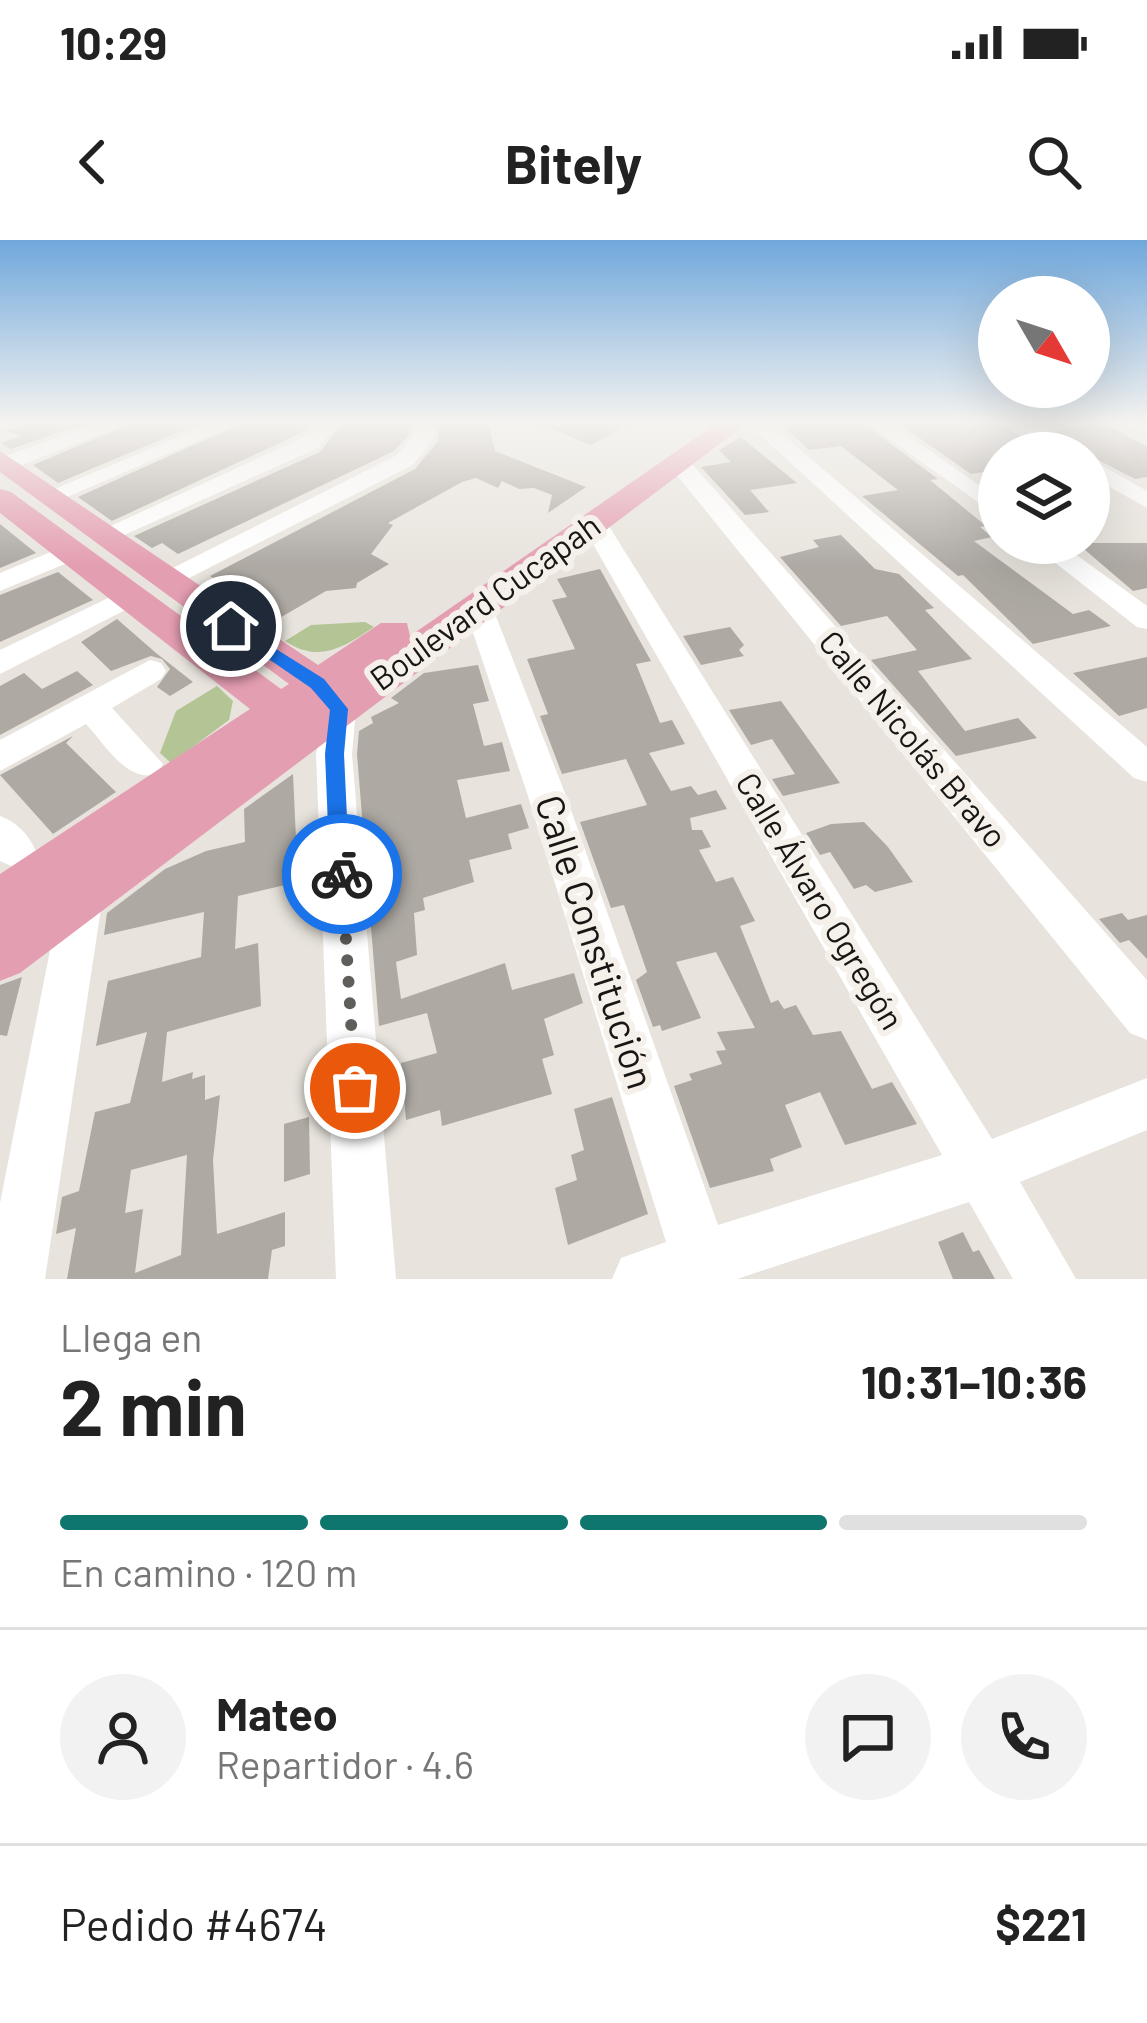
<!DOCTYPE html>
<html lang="es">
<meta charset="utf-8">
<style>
body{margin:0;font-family:Barlow,sans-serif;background:#f2f2f2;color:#222;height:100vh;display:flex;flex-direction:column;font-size:45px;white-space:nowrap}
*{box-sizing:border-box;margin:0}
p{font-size:39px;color:#767676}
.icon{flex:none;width:66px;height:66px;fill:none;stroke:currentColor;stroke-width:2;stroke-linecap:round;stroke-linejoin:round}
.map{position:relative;height:1039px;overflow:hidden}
.drawer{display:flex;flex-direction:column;background:#fff;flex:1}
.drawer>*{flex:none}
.needle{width:78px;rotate:129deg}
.controls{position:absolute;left:978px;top:36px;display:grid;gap:24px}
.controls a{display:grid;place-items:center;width:132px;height:132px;border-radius:50%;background:#fff;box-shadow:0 12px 48px #0002;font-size:60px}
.pin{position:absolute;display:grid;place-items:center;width:102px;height:102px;color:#fff;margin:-51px;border:6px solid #fff;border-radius:50%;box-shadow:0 3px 12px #0007}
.courier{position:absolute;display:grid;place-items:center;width:120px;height:120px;margin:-60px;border:9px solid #1a73e8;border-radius:50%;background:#fff;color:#222;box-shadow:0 3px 15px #0007}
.overview em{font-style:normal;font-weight:700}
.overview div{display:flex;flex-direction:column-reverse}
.overview{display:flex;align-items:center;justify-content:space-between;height:204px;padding:0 60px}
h1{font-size:78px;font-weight:700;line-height:90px}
.bar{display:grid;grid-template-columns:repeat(4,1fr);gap:18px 12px;align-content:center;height:144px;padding:0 60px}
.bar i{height:15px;border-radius:9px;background:#e0e0e0}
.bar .active{background:#0f766e}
.bar p{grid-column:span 4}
.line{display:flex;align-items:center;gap:30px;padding:0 60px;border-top:3px solid #e0e0e0}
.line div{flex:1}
.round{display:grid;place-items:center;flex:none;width:126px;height:126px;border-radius:63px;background:#f2f2f2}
.status{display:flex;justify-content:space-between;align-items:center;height:84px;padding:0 60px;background:#fff;direction:ltr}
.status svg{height:33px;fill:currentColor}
header{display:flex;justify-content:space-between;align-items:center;height:156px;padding:0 60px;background:#fff;font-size:54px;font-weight:700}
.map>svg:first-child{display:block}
.green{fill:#b3c595}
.building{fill:#aea9a3;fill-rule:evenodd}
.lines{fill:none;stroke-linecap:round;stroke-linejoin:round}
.minor{fill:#fff;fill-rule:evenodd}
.major{fill:#e49eb2;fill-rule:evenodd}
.route{fill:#1a73e8}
.done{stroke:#605e5a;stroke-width:12;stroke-dasharray:0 21.6}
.labels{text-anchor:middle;stroke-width:12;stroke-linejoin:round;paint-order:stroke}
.street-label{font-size:33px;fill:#171614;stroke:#f5f1ea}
.near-street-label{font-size:39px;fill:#171614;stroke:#f5f1ea}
</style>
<div class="status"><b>10:29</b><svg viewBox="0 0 49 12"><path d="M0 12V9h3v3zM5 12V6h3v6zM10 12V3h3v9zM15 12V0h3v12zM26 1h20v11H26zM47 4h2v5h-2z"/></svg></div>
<header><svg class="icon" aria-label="back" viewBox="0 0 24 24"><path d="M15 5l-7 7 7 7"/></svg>Bitely<svg class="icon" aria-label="search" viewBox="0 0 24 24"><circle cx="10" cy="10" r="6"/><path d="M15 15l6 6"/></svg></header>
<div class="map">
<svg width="1147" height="1039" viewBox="0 0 1147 1039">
<rect width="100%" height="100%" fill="#e8e4dd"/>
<path class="green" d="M 365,382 L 374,387 C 344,407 319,424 285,401 L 311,385 Z
M 217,446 L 233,461 L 229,480 L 171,523 L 160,513 L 176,471 Z"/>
<path class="building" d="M 35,181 L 91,181 L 11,209 L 1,203 L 21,196 L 6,191 Z
M 137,181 L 205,181 L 58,243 L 33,225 Z
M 247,181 L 313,181 L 299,194 L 112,281 L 78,257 Z
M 344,181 L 410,181 L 409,195 L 394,211 L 178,314 L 162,303 L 152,308 L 134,296 L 320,212 Z
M 439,181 L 488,181 L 495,211 L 586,247 L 548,273 L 552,255 L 534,248 L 519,249 L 502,241 L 498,248 L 476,238 L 462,242 L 388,283 L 393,285 L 371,314 L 389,324 L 357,343 L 356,348 L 326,351 L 271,383 L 216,347 L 222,344 L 210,336 L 415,229 L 438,201 Z
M 532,181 L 632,181 L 591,205 Z
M 778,181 L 860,181 L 938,239 L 930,240 L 986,286 L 980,287 L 992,297 L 974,301 L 1073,374 L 1089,370 L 1111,386 L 1033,404 L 963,335 L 958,336 L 862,256 L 898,250 L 841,206 L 809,210 Z
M 895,181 L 996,181 L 1047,213 L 999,213 L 999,230 L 971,234 Z
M 1093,185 L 1111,187 L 1147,207 L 1147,237 L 1135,239 L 1085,213 L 1055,190 Z
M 741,197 L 797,243 L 750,250 L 769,272 L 745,275 L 701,227 L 731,222 L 719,210 Z
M 0,284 L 36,313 L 0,328 Z
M 841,295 L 875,329 L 899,334 L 934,368 L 925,370 L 972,419 L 918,431 L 965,491 L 1018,478 L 1037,498 L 956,516 L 871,420 L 917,410 L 887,376 L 841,386 L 780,317 L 819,307 L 813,300 Z
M 1077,303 L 1147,303 L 1147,348 L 1133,351 Z
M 600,329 L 651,421 L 636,424 L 660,483 L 672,480 L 685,504 L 649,513 L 671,551 L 691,546 L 698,555 L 716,550 L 727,569 L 690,578 L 692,590 L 702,590 L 711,607 L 699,610 L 716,642 L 733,637 L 755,681 L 740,686 L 771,763 L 778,760 L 784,769 L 796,765 L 813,795 L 841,791 L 872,849 L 892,842 L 917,884 L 845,905 L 820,852 L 785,865 L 802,907 L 770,919 L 774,931 L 710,948 L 674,846 L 692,840 L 689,834 L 722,824 L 716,811 L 726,810 L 717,792 L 755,788 L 716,712 L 676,722 L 701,778 L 662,791 L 660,785 L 653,787 L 636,740 L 647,732 L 624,665 L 611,668 L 580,582 L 647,565 L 626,519 L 562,534 L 540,476 L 548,474 L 527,419 L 575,409 L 552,360 L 567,357 L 557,339 Z
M 58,332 L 93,360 L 0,402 L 0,355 Z
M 117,379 L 156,413 L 193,442 L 170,456 L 157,447 L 170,429 L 162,419 L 151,416 L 111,431 L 81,402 Z
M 730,387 L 744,405 L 739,410 L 744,416 L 701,425 L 683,396 Z
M 1147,417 L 1147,468 L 1119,476 L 1073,433 Z
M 478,425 L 489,461 L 473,464 L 484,506 L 502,502 L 510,531 L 457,540 L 466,578 L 521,564 L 529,588 L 508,594 L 512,609 L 469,620 L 474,642 L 423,658 L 425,670 L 414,673 L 417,715 L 396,722 L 401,759 L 505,723 L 512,750 L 574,733 L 583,763 L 544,779 L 554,815 L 542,819 L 552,854 L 442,886 L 440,870 L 406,880 L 401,823 L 437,813 L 427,773 L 379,786 L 357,514 L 359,491 L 373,483 L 371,477 L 399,463 L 391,458 L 424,433 Z
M 77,431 L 93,445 L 0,495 L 0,446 L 24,433 L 42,449 Z
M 781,461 L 840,543 L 783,556 L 772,539 L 795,534 L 772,499 L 751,505 L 729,470 Z
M 73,496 L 66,503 L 116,552 L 53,594 L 0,535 Z
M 293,534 L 298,642 L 238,656 L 235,709 L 258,703 L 261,766 L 167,792 L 162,842 L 193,832 L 192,839 L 205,835 L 205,860 L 220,855 L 213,920 L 217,994 L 285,972 L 285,1006 L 272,1010 L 268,1039 L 67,1039 L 76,988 L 56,994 L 62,957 L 79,951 L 95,872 L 130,863 L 147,792 L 96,806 L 108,741 L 201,717 L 204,672 L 104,695 L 107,673 L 165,629 L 206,611 L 245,602 L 244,569 ZM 187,915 L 181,1015 L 135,1033 L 143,969 L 125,973 L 131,930 Z
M 864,582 L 888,607 L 913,642 L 875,652 L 866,645 L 854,649 L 830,612 L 820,615 L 806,593 L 831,584 Z
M 1122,673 L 1128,680 L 1147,675 L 1147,719 L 1129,700 L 1120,703 L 1099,679 Z
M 22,737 L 7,796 L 0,795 L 0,745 Z
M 612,857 L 648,974 L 568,1005 L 555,948 L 577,940 L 571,915 L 584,910 L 574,869 Z
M 309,877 L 310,934 L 284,942 L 284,884 Z
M 963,992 L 973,1012 L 979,1010 L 995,1039 L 953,1039 L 938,1002 Z"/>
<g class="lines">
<path class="minor" d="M 0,181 L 17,181 L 0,189 Z
M 104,181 L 133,181 L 14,228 L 0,228 L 0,218 Z
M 216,181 L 243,181 L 58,261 L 50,263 L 38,256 Z
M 319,181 L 340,181 L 318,208 L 113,300 L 104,303 L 91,295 L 302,198 Z
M 415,181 L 435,181 L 434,198 L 413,225 L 175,345 L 155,345 L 151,339 L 397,215 L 413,197 Z
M 745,181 L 767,181 L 1147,507 L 1147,542 L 1134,538 Z
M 864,181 L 887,181 L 999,259 L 999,277 Z
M 1009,181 L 1033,181 L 1081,213 L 1055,213 Z
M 1121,181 L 1147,181 L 1147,195 Z
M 679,216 L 687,218 L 1147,740 L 1147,800 L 1130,793 L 671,228 L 668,223 Z
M 1089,218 L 1147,251 L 1147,268 L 1089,235 Z
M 594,275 L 607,283 L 992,899 L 1147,838 L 1147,890 L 1020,942 L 1076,1039 L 1013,1039 L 969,962 L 737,1039 L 612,1039 L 621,1018 L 666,1002 L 528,556 L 464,366 L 468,360 L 488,360 L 492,366 L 566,556 L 718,985 L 942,915 L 581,283 Z
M 1030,303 L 1060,303 L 1147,366 L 1147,389 L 1137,387 Z
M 70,304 L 83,312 L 79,318 L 0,351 L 0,333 Z
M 129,348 L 143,357 L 139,363 L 0,434 L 0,410 Z
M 150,420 L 161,423 L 166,431 L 161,439 L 112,468 L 163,524 L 158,534 C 127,544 105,504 86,484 L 0,531 L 0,500 Z
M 339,457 L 351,460 L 356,469 L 352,514 L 396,1039 L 336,1039 L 316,514 L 327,460 Z
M 0,576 C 18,583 28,594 36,611 L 30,623 L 16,628 L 0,621 Z
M 82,636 L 97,641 L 103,655 L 45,1039 L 0,1039 L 0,963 L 61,655 L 67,641 Z"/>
<path class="major" d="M 720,181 L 750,181 L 20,733 L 0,741 L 0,634 L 250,469 L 0,273 L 0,249 L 11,252 L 281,449 L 289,444 L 0,232 L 0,211 L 318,425 L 381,383 L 407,383 L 410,396 Z"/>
</g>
<linearGradient id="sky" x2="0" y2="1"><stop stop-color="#70a8dc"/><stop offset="0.56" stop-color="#f5f3f0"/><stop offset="1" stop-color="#f5f3f0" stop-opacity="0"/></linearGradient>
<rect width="1147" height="326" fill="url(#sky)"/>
<path class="route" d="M 231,381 L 324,439 L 348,469 L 344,514 L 350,641 L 342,644 L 330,634 L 325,514 L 330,470 L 311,448 L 226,390 L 223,386 Z"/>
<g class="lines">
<path class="done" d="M 342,634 L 355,848"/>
</g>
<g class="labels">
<g class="street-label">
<text transform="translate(485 362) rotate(-36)" y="12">Boulevard Cucapah</text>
<text transform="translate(913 499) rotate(50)" y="12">Calle Nicolás Bravo</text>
<text transform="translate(820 661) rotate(59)" y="12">Calle Álvaro Ogregón</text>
</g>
<g class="near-street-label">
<text transform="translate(595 702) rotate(72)" y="14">Calle Constitución</text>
</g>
</g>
</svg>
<div class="controls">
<a><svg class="needle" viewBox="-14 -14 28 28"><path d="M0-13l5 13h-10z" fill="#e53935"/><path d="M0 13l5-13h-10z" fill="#767676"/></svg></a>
<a><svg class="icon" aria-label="layers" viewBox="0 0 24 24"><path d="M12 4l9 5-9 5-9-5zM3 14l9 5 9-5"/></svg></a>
</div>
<div class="pin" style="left:355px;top:848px;background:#ea580c"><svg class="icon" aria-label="bag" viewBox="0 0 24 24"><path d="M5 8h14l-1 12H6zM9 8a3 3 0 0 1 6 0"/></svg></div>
<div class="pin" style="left:231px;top:386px;background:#1f2937"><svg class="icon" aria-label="home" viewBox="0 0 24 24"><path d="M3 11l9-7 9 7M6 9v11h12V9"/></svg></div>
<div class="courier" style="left:342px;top:634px"><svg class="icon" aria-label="bike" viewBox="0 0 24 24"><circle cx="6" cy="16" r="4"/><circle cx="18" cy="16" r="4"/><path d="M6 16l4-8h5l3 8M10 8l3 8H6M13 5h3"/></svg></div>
</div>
<section class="drawer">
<div class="overview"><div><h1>2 min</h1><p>Llega en</p></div><em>10:31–10:36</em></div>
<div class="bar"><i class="active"></i><i class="active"></i><i class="active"></i><i></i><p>En camino · 120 m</p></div>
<div class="line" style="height:216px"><a class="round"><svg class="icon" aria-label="person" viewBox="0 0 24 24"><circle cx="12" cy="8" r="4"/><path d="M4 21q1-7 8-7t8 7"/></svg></a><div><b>Mateo</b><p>Repartidor · 4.6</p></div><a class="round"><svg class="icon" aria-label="chat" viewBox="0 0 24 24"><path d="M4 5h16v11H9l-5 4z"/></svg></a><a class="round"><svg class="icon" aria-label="phone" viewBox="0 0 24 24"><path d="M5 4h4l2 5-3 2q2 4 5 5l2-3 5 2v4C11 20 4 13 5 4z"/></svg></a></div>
<div class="line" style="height:156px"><div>Pedido #4674</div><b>$221</b></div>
</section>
